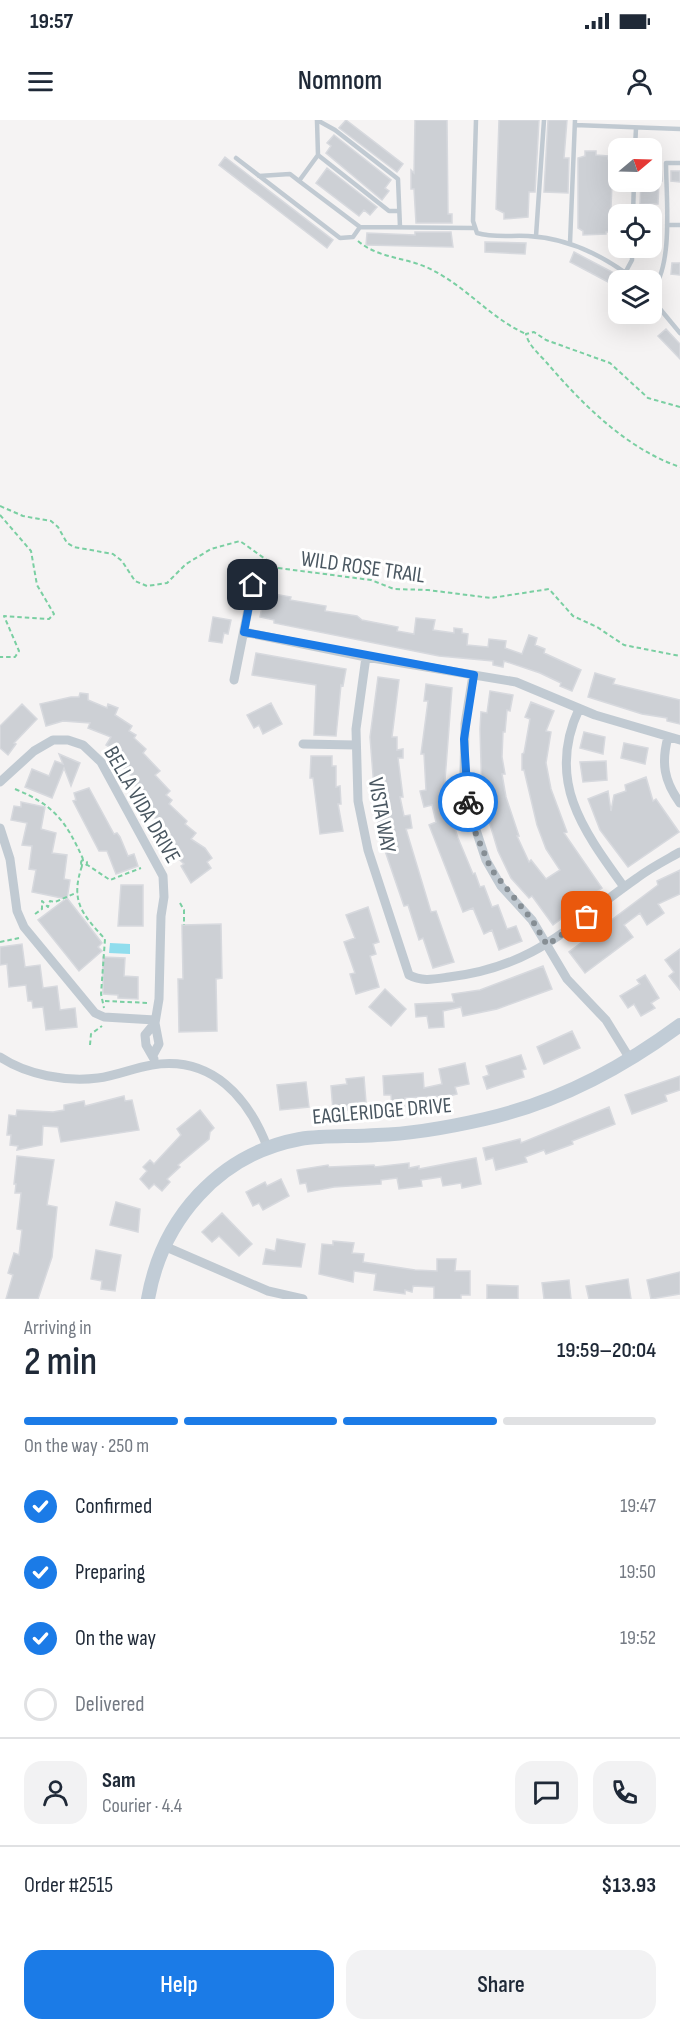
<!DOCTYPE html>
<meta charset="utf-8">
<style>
body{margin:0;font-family:"Sofia Sans Condensed",sans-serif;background:#f2f2f3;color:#1f2937;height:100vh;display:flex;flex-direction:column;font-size:22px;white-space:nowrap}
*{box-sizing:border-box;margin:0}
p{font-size:20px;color:#747a83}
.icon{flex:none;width:33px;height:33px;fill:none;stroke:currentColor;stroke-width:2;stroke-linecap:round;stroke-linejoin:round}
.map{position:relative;height:1179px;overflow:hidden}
.details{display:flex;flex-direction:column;background:#fff;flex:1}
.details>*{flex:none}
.needle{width:39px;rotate:71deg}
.controls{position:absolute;left:608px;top:18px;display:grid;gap:12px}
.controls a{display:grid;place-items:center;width:54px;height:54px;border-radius:12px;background:#fff;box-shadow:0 6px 24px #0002;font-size:30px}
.pin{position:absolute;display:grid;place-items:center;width:51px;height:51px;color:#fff;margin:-26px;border-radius:12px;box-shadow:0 3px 9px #0006}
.courier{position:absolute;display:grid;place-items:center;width:60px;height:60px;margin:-30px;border:4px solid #1b7be7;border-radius:50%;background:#fff;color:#222;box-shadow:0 2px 8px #0007}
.headline em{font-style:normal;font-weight:600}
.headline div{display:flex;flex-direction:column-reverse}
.headline{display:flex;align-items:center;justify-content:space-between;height:102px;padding:0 24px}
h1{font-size:39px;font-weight:600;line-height:45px}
.bar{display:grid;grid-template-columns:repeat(4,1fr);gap:9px 6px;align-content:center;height:72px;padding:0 24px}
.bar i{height:8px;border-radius:4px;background:#e0e1e3}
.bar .current{background:#1b7be7}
.bar p{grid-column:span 4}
.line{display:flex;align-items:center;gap:15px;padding:0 24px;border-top:2px solid #e0e1e3}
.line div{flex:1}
.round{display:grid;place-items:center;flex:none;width:63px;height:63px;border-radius:18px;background:#f2f2f3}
ol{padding:0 24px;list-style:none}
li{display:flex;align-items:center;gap:18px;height:66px}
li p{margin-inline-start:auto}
li .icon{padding:6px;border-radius:50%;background:#1b7be7;color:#fff;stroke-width:4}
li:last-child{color:#747a83}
li i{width:33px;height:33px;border:3px solid #e0e1e3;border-radius:50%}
.button{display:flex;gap:12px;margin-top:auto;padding:12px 24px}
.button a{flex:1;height:69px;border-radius:18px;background:#1b7be7;color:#fff;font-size:24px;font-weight:600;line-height:69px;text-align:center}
.button a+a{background:#f2f2f3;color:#1f2937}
.status{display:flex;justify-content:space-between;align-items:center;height:42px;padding:0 30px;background:#fff;direction:ltr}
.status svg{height:16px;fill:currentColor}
header{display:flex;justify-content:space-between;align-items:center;height:78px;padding:0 24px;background:#fff;font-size:27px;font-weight:600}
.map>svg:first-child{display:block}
.water{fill:#90dded}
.building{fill:#cdd0d5;stroke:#d7d9de;stroke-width:1.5}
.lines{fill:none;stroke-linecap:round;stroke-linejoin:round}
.path{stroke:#7acfa2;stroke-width:2;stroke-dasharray:4.5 3;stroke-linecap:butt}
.service{stroke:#c1cad2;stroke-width:4.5}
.minor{stroke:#c1cad2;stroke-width:9}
.secondary{stroke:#c1ccd6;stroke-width:14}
.done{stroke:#868e94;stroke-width:6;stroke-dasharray:0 10.8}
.route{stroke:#1b7be7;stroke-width:8}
.labels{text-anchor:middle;stroke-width:6;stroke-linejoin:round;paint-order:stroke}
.street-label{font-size:22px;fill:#4a5761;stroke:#fff}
</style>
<div class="status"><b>19:57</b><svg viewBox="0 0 49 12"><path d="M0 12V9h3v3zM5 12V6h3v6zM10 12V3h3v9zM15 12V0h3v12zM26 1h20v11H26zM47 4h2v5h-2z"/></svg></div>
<header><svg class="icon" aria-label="menu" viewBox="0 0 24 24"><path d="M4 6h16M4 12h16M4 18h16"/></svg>Nomnom<svg class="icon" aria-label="person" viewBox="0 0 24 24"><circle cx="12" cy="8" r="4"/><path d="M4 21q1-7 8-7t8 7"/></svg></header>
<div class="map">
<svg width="680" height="1179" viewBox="0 0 680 1179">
<rect width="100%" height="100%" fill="#f5f3f3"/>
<path class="water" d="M 110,823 L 130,824 L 130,834 L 109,833 Z"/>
<path class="building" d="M 346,0 L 403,44 L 397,52 L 339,8 Z
M 415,0 L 447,0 L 448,94 L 452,94 L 452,103 L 416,103 L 414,69 L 411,69 L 411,50 L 414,53 Z
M 499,0 L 539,0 L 535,72 L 529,72 L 528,97 L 504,99 L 504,93 L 496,89 Z
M 548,0 L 567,0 L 564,38 L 569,38 L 568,73 L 544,72 Z
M 334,15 L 391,60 L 385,68 L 389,71 L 382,80 L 326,33 L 331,26 L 327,23 Z
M 651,29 L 660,29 L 662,61 L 659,61 L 658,84 L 640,84 L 641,62 L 651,62 Z
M 585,31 L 596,31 L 596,35 L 608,36 L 608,39 L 613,39 L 610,112 L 606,112 L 606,114 L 583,115 L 583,111 L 578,108 L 578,38 L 585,36 Z
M 225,37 L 333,120 L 327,128 L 219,45 Z
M 327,48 L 377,87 L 370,95 L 364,90 L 359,96 L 316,63 Z
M 671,51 L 680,51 L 680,62 L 671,61 Z
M 415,112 L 451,112 L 453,127 L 366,125 L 367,113 L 415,115 Z
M 485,122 L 526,123 L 525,134 L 485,132 Z
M 574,132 L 614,153 L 608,162 L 570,142 Z
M 672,143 L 680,143 L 680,155 L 671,154 Z
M 666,209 L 680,224 L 680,239 L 658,216 Z
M 266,468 L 275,470 L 274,474 L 291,477 L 290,480 L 326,486 L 325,491 L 357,496 L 362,500 L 398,507 L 397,511 L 414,514 L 416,498 L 435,500 L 433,510 L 454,513 L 454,508 L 462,509 L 462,513 L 468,514 L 467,525 L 488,527 L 489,519 L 506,521 L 505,528 L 522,534 L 529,515 L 537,518 L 535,525 L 545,529 L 544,533 L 581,550 L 572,571 L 560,566 L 561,563 L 540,553 L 504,541 L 503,547 L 493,545 L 493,541 L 439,536 L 274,503 L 274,500 L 260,497 Z
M 213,497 L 231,500 L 228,514 L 224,513 L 222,523 L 209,521 Z
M 256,533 L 346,549 L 343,566 L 341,565 L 336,616 L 314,615 L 316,565 L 252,555 Z
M 595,553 L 615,559 L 613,564 L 680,580 L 680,604 L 667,601 L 667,598 L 642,594 L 588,577 Z
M 378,557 L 399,560 L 392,617 L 397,617 L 397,630 L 403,629 L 403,638 L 398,638 L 403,677 L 400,677 L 404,696 L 410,695 L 412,708 L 406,709 L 431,792 L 436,791 L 454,842 L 433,848 L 423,818 L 419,820 L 408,785 L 404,786 L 381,719 L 376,693 L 370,617 Z
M 426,564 L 452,568 L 445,660 L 449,689 L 458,718 L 473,754 L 475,753 L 480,767 L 484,766 L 492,787 L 498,785 L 507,809 L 516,806 L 522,821 L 499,830 L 492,810 L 484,814 L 473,788 L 463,792 L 429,705 L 436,702 L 432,685 L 424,687 L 420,671 L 426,670 L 424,634 L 421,634 L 428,581 L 424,581 Z
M 490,571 L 513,575 L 510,591 L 507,590 L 505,612 L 503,612 L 502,637 L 505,654 L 502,654 L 506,677 L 519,716 L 517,716 L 529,742 L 531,740 L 546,759 L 560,750 L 546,729 L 537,705 L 524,650 L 522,650 L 522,634 L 524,633 L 530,599 L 525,597 L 531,582 L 554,591 L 546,611 L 551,612 L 546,643 L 551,669 L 567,712 L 564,713 L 602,768 L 553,805 L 532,776 L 529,778 L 511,758 L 498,731 L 482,678 L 480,609 L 481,592 L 487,593 Z
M 80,573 L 88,574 L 88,580 L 107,588 L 108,584 L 118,588 L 115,595 L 132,606 L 129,611 L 136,615 L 134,618 L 146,629 L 143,633 L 160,651 L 155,655 L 170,671 L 166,675 L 172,680 L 169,684 L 187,701 L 185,704 L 196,713 L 191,719 L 205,728 L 212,738 L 207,742 L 211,748 L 191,763 L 181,746 L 184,744 L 166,727 L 171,722 L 155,705 L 159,702 L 141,685 L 148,678 L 132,663 L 135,659 L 119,644 L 126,637 L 106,625 L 111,617 L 88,608 L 90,603 L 63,601 L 46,606 L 40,584 L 71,577 L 79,577 Z
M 271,583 L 282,604 L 263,614 L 259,605 L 254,608 L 247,595 Z
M 22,584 L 37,599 L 14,623 L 16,624 L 8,635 L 0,628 L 0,606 Z
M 584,612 L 605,617 L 603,634 L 580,628 Z
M 624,623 L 648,628 L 645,644 L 621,638 Z
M 59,634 L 80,643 L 71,666 L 64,648 L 52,678 L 25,667 L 32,649 L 49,656 L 55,641 L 63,644 Z
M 311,636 L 332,636 L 332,646 L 336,646 L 336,667 L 340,666 L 341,684 L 338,684 L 343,711 L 320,714 L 313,658 L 310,658 Z
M 606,641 L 607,660 L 583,662 L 580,642 Z
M 646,657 L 653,681 L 656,679 L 679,712 L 628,747 L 600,710 L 588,679 L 608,671 L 611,691 L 614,675 L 626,671 L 625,665 Z
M 89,668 L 114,714 L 117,713 L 120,717 L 128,736 L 134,734 L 138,746 L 116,754 L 107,731 L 99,731 L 73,681 L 76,680 L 74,673 Z
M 21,682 L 45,687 L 41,709 L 56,713 L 52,733 L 67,735 L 64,759 L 70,760 L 67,779 L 32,772 L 36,750 L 29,749 L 32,726 L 22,725 L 27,703 L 11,700 L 14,686 L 21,687 Z
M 680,750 L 680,774 L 658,784 L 664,793 L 647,805 L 640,793 L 624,805 L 633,817 L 585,853 L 569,832 L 658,765 L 657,761 Z
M 121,765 L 143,765 L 143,806 L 118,806 Z
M 67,778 L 102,823 L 98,827 L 102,831 L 79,851 L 38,800 Z
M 368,787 L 379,822 L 373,824 L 376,834 L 370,836 L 379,867 L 356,874 L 350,854 L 355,853 L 344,822 L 355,818 L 346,795 Z
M 221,804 L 222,858 L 216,859 L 217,911 L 179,912 L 178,859 L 183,859 L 182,805 Z
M 22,824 L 25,847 L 40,845 L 43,868 L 57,866 L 60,890 L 75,888 L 77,907 L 46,910 L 43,887 L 33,888 L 32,881 L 28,881 L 26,865 L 9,867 L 7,844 L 0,845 L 0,827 Z
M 680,829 L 680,870 L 669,856 L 674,852 L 665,840 Z
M 103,837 L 125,838 L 124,856 L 138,857 L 138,879 L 118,878 L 118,875 L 103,874 Z
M 543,846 L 552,869 L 497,889 L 463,896 L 461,887 L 443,891 L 444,907 L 429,908 L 427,896 L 416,897 L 415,884 L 454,882 L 452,874 L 480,870 Z
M 645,855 L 659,878 L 651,883 L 655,888 L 641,896 L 634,884 L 628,888 L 620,876 L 640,864 L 637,860 Z
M 385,869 L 406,889 L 391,906 L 369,887 Z
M 572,911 L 580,928 L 544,944 L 537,927 Z
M 521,935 L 526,949 L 522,950 L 524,957 L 487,969 L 483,957 L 489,955 L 486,946 Z
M 465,943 L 469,964 L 455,967 L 457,974 L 438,979 L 437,976 L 405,978 L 405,987 L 392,988 L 391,975 L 384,975 L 383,956 L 423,953 L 424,968 L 442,964 L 439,949 Z
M 680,956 L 680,970 L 665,975 L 667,981 L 632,994 L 625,975 Z
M 364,957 L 366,982 L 352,983 L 352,990 L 333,991 L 331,966 L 347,964 L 346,959 Z
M 306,962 L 309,987 L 280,990 L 277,965 Z
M 124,976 L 125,981 L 132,980 L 139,1010 L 61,1022 L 58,1007 L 43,1006 L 42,1025 L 17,1030 L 18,1026 L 10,1025 L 11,1015 L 7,1015 L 9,995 L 16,996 L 17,990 L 53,992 L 64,990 L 64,985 L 84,981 L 85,986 Z
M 609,987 L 615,1004 L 572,1021 L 573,1024 L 546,1034 L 544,1030 L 525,1037 L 527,1042 L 496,1050 L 493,1038 L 486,1040 L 483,1028 L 520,1019 L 521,1023 Z
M 200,990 L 214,1008 L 210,1012 L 209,1019 L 178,1045 L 180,1047 L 167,1059 L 170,1062 L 162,1071 L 154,1064 L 149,1069 L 140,1059 L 147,1051 L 143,1047 L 150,1040 L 154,1044 L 181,1015 L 177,1009 Z
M 17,1036 L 54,1040 L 47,1085 L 57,1087 L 52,1137 L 38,1179 L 6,1179 L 13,1155 L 8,1153 L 14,1133 L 19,1135 L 22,1110 L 17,1109 L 21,1073 L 15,1073 L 16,1064 L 14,1064 Z
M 476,1038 L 481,1064 L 462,1068 L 461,1063 L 443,1066 L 441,1057 L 421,1060 L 422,1066 L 399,1069 L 397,1058 L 381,1060 L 381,1064 L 334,1067 L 308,1072 L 306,1063 L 300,1064 L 297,1050 L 328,1045 L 329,1047 L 374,1045 L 375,1047 L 409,1043 L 409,1048 L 419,1046 L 419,1049 Z
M 281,1059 L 289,1076 L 263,1090 L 259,1083 L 253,1086 L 246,1072 L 265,1062 L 267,1066 Z
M 116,1082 L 140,1089 L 138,1112 L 110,1105 Z
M 222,1093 L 252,1124 L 239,1136 L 219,1116 L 212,1122 L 202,1112 Z
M 277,1119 L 305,1124 L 301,1147 L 263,1144 L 266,1129 L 275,1131 Z
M 333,1121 L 354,1123 L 352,1133 L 364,1134 L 363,1142 L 415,1150 L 437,1151 L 437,1139 L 456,1139 L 455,1151 L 470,1151 L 470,1175 L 461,1175 L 461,1179 L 434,1179 L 434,1167 L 413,1166 L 412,1172 L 405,1170 L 405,1174 L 374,1170 L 376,1154 L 354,1151 L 353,1162 L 319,1154 L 322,1124 L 333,1125 Z
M 96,1130 L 121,1135 L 115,1171 L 101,1169 L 102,1161 L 91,1159 Z
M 680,1152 L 680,1174 L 651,1179 L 647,1160 Z
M 628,1159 L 631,1179 L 589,1179 L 586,1166 Z
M 569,1160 L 571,1179 L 544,1179 L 542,1163 Z
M 487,1165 L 518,1166 L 518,1179 L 487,1179 Z"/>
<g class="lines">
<path class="path" d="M 358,121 C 378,138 403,137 426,147 C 466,165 488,197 526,214
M 680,287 L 648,278 L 610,243 L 546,220 L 534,212 L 526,214 C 528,225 540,235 547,243 C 583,285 627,329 680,347
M 0,386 L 23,396 L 51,401 L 58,407 L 67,423 L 74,427 L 113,434 L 122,441 L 135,461 L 147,466 L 167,463 L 186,444 L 211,429 L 240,421 L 278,448 L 371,460 L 394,469 L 428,470 L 491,478 L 549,469 L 573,496 L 597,507 L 624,525 L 680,536
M 0,395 L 31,431 L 37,465 L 54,494 L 49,499 L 4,496 L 19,531 L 15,537 L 0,537
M 15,669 C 54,685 66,701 83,739
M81 743a3 3 0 1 1 6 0a3 3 0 1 1-6 0Z
M 86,744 L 110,760 L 141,748
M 82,746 C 70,781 82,794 105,819 L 101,874 L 104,888
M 180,783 L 184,790 L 184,805
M 35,794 L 42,789 L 42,781 L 48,787 L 50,781 L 55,782 L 78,772
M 0,822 L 19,818
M 105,881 L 149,883
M 90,925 L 91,914 L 102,906"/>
<path class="service" d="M 317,0 L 335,10 L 398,59 L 400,107
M 476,0 L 473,101 L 477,113 C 493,118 512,115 528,116 C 569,118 603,135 635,160
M 317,1 L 318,35 L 389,91 L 399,91
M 575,5 L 680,9
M 635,28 L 636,8
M 318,35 L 299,61 L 360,107 L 474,108
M 236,38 L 340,118 L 353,117 L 360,107
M 259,56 L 290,54 L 299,61
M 633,94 L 634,62
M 667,105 L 680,105
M 536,116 L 544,0
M 570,123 L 575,0
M 625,153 L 632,140 L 632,128
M 651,172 C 674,147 666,76 666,43 L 680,43
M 651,178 L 680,213"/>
<path class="minor" d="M 244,512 L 366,537 L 516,562 L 595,595 L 680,620
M 366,537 L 356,609 L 358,681 L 368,730 L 409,855 C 422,862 435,859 449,857 C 535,847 571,804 637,758 C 650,748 666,740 680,732
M 473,555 L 465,604 L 464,655 L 472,698 L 486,740 L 501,766 L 532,800 L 567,859 L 606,900 L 630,939
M 234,560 L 253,465
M 579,589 C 546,660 582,709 624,767
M 668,617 C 661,643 664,661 680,683
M 303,624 L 355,625
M 0,662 L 34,631 L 53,620 L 68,620 L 83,625 L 101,642 L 163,756 L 164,777 L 161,796 L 159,879 L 155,903 L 159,924 L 153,935
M 0,708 L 10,739 L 17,791 L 24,807 L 95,893 L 104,897 L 155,900
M 0,937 C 27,955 66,962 98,958 C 116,956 133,948 152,945 C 212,935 249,978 268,1029
M 154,939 L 146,925 L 145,915 L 155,903
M 164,1126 L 268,1171 L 303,1179"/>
<path class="secondary" d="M 148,1179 C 162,1099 219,1034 300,1019 C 326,1015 352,1017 377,1015 C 414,1014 450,1007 485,999 C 555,983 622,948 680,905"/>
</g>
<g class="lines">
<path class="done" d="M 468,682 L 476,714 L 491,749 L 532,800 L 547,825 L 587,797"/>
<path class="route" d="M 253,465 L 244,512 L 474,555 L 464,619 L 468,682"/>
</g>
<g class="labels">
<g class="street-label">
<text transform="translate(363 446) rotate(8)" y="8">WILD ROSE TRAIL</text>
<text transform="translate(143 684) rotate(60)" y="8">BELLA VIDA DRIVE</text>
<text transform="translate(383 695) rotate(80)" y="8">VISTA WAY</text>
<text transform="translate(382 990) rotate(-5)" y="8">EAGLERIDGE DRIVE</text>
</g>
</g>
</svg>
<div class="controls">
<a><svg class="needle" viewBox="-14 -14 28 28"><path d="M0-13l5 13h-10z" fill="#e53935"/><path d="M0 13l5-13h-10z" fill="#747a83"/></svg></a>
<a><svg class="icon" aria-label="locate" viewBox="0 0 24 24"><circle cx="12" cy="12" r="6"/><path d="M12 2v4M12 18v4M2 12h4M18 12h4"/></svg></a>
<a><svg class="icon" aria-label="layers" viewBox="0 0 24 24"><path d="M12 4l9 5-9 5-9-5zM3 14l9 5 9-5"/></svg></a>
</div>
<div class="pin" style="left:587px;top:797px;background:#ea580c"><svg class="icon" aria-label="bag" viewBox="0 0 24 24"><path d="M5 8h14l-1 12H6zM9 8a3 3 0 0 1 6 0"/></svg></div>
<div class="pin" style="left:253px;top:465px;background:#1f2937"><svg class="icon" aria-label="home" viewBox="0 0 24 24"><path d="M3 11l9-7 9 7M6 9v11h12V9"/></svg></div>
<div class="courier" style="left:468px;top:682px"><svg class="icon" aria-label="bike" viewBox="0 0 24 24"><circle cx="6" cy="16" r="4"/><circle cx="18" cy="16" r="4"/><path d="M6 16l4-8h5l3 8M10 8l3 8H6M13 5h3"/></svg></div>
</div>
<section class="details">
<div class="headline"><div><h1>2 min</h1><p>Arriving in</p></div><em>19:59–20:04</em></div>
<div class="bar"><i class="current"></i><i class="current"></i><i class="current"></i><i></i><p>On the way · 250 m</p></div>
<ol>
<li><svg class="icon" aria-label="check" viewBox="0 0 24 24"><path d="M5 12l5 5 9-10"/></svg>Confirmed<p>19:47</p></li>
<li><svg class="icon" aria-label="check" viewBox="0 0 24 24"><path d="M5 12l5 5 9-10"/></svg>Preparing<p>19:50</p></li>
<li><svg class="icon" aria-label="check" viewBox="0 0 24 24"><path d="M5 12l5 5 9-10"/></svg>On the way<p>19:52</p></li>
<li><i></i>Delivered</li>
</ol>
<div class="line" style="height:108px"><a class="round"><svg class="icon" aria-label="person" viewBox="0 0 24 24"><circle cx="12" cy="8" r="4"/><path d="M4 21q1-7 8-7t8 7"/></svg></a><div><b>Sam</b><p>Courier · 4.4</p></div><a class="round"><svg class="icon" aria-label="chat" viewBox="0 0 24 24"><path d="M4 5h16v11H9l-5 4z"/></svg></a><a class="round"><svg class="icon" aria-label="phone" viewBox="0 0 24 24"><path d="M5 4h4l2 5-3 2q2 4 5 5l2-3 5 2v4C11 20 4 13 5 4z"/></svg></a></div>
<div class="line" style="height:78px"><div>Order #2515</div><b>$13.93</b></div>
<div class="button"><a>Help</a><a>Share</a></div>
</section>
